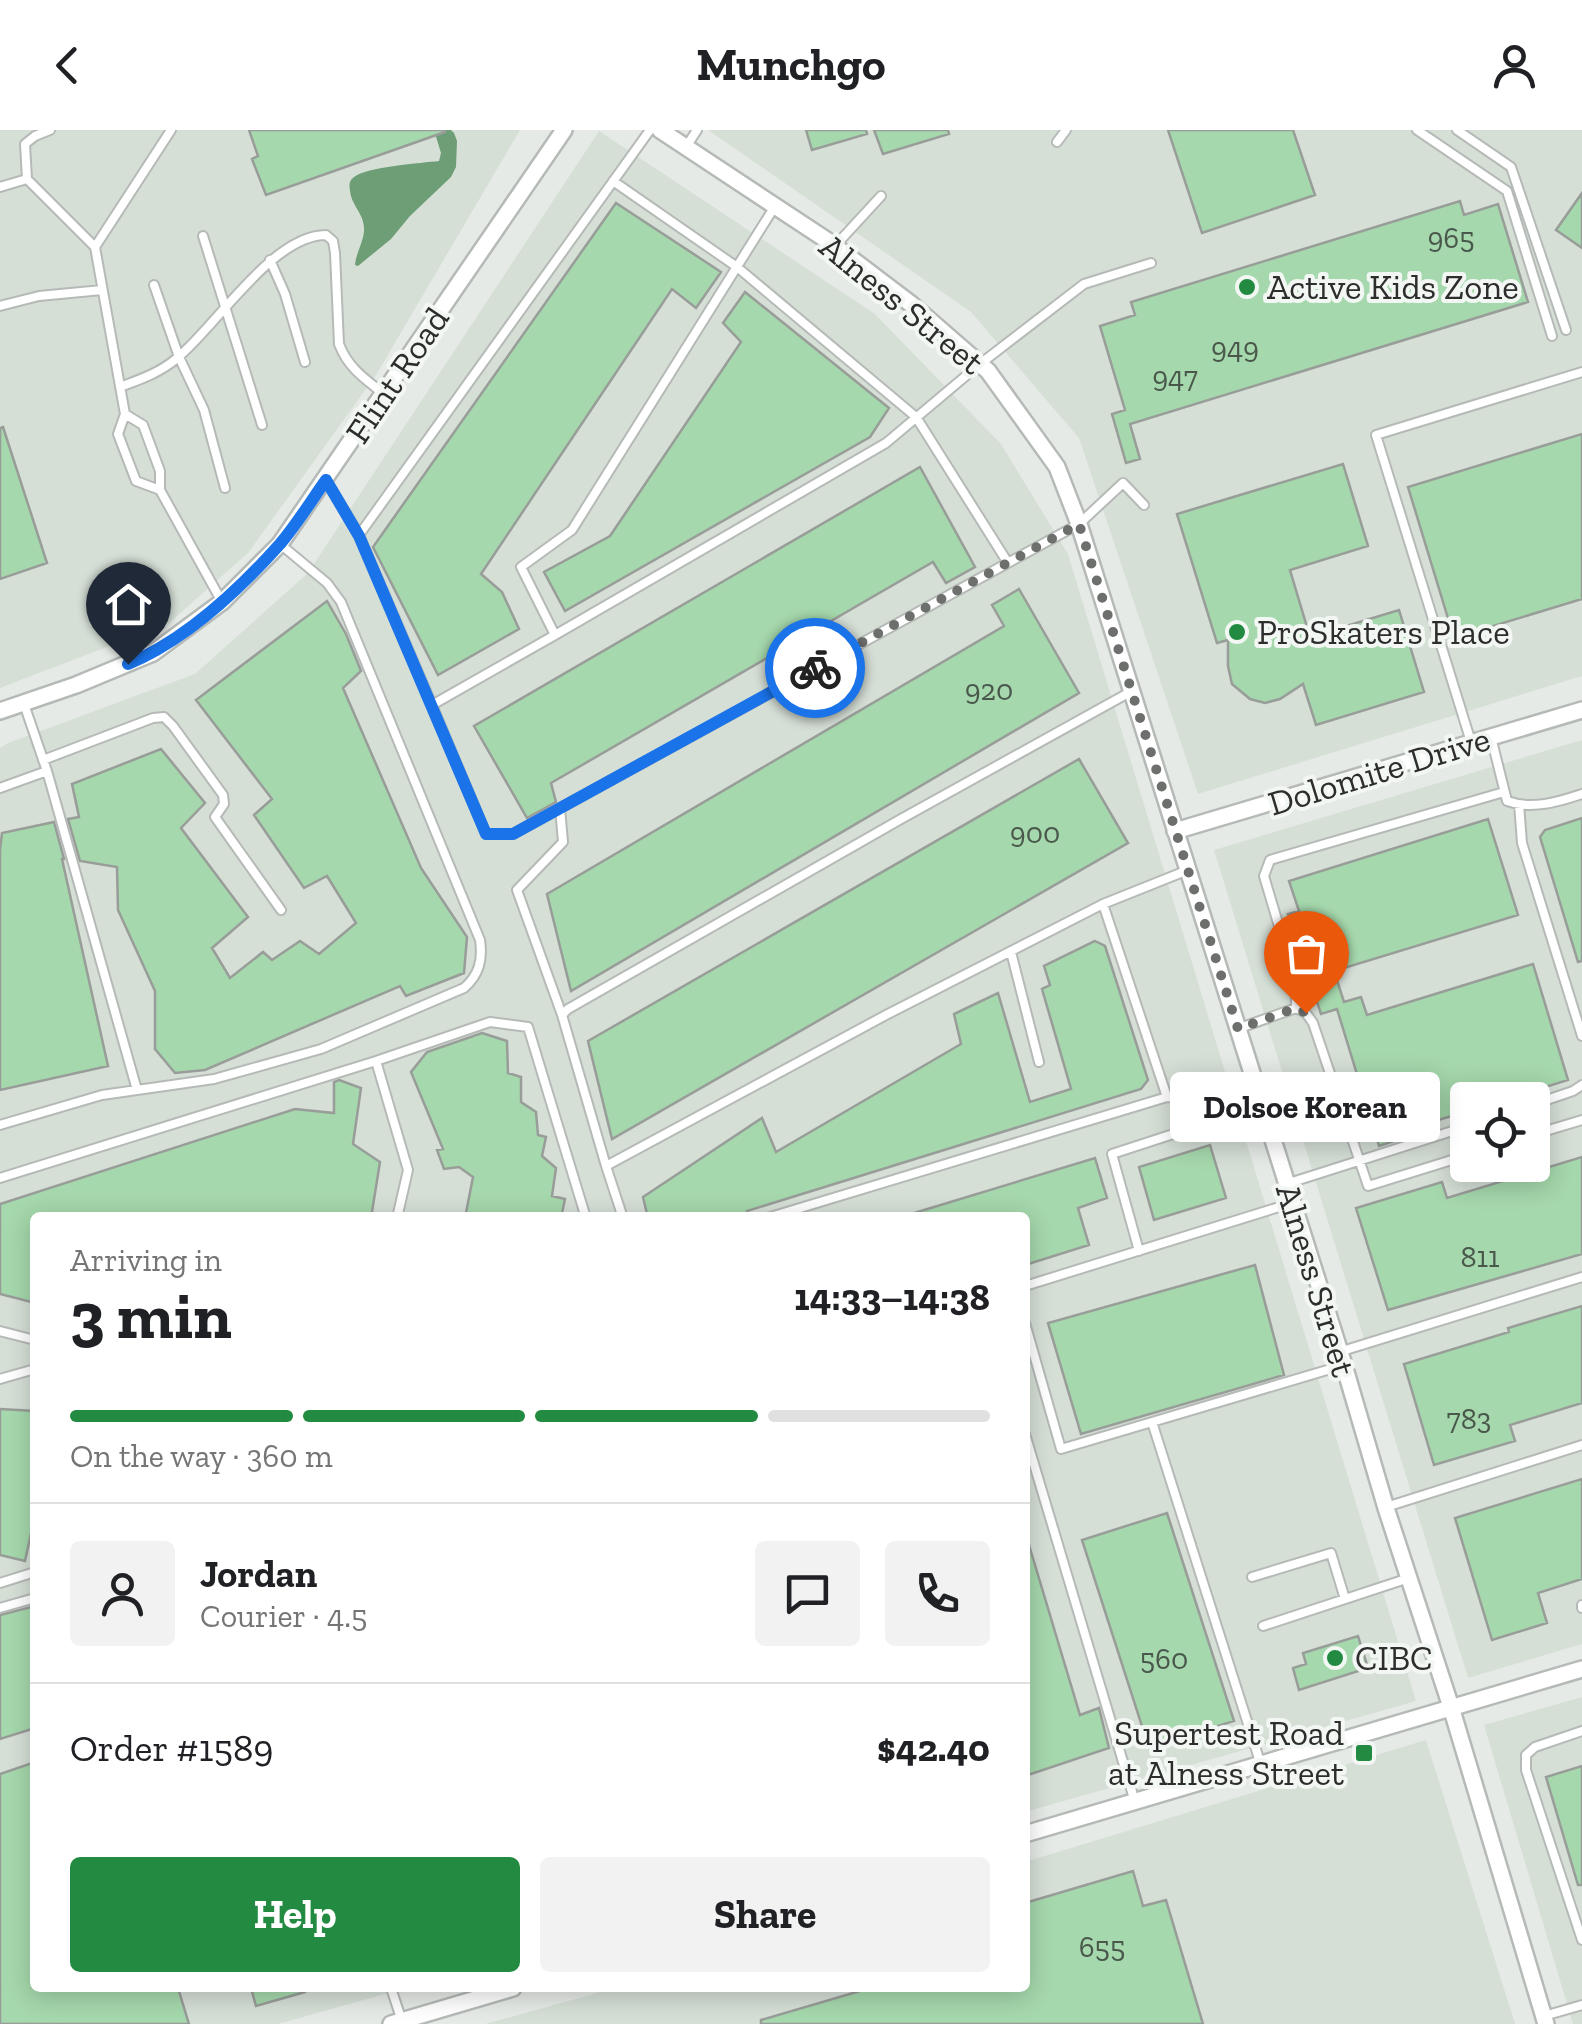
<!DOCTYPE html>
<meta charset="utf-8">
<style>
body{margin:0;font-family:"Zilla Slab",serif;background:#f2f2f2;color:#202124;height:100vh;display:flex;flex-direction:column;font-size:38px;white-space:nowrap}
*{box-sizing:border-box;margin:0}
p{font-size:32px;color:#757577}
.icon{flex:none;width:55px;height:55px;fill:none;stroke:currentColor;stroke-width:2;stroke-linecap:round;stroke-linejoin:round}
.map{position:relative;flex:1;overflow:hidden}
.sheet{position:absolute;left:30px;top:1082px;width:1000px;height:780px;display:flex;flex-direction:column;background:#fff;border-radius:10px;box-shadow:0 5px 25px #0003}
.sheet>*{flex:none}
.buttons{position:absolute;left:1450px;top:952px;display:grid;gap:20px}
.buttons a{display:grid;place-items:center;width:100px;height:100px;border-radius:10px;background:#fff;box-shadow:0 5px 25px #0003;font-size:50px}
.pin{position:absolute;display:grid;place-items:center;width:85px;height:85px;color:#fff;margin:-102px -42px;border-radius:50% 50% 50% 0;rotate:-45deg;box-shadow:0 0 10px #0007}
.pin .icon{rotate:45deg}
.courier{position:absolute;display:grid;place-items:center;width:100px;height:100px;margin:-50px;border:8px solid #1a73e8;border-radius:50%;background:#fff;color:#222;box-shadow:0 2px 12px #0007}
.bubble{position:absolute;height:70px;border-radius:10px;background:#fff;box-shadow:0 5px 25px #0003;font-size:32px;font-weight:700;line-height:70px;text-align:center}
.headline em{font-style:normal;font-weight:700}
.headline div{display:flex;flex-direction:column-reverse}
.headline{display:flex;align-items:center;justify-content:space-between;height:170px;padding:0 40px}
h1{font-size:65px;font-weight:700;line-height:75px}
.bar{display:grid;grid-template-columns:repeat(4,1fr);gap:15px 10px;align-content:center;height:120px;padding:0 40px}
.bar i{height:12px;border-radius:8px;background:#e0e0e0}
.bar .selected{background:#228a41}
.bar p{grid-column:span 4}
.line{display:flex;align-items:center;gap:25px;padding:0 40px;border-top:2px solid #e0e0e0}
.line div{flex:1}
.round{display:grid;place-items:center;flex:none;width:105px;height:105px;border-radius:10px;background:#f2f2f2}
.cta{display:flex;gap:20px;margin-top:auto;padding:20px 40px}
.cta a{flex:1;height:115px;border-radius:10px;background:#228a41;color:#fff;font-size:40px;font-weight:700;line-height:115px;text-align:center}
.cta a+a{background:#f2f2f2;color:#202124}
header{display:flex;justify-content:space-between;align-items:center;height:130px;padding:0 40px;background:#fff;font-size:45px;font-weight:700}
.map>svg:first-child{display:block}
.built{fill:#d5dfd6;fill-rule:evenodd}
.water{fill:#6d9e75}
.building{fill:#a5d8ac;stroke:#999d99;stroke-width:2.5}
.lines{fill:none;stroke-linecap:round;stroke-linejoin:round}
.service-casing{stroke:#b6bab7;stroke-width:12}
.minor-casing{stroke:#b6bab7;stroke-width:20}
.service{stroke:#fff;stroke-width:8}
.minor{stroke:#fff;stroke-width:15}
.done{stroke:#6d6f6d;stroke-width:10;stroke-dasharray:0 18}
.route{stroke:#1a73e8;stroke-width:12}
.poi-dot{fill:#228a41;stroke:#f3f7f4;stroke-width:4}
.labels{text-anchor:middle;stroke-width:8;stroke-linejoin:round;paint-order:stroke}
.number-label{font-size:30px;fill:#4a584c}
.poi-label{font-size:35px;fill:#2c2d2c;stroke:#f3f7f4;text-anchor:start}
.street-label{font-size:35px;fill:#2c2d2c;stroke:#f3f7f4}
</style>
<header><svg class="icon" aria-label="back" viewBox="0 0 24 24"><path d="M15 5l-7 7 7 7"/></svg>Munchgo<svg class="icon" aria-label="person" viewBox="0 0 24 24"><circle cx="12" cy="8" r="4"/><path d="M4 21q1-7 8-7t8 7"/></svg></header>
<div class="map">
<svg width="1582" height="1894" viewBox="0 0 1582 1894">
<rect width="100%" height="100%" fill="#e6eae6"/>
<path class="built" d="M 0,0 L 520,0 L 376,245 L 248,423 L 169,493 L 0,558 Z
M 708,0 L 1582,0 L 1582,546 L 1198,664 L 1079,308 L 971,182 Z
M 599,1 L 875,184 L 1001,314 L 1068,424 L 1416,1571 L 1025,1682 L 1025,1088 L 35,1088 L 35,1858 L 406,1858 L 278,1894 L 0,1894 L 0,618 L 8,613 L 195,544 L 308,443 Z
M 1582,610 L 1582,1514 L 1468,1548 L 1214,720 ZM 1468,970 L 1532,970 L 1532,1035 L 1468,1035 Z
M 1582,1567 L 1582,1894 L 1573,1894 L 1484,1595 Z
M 1426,1610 L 1515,1894 L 485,1894 L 615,1858 L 1025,1858 L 1025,1732 Z"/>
<path class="water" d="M 434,0 L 451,0 L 454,3 L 457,11 L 456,37 L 451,47 L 410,86 L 391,109 L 358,136 L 355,135 C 356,122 365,110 364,97 C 363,83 351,74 350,61 C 349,54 349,51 354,47 C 366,37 422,33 439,31 L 441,23 Z"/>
<path class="building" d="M 249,0 L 445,0 L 445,2 L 266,65 L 252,29 L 258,26 Z
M 806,0 L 866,0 L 867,4 L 812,20 Z
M 874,0 L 948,0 L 949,4 L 883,24 Z
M 1168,0 L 1293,0 L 1315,65 L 1202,103 Z
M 1582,63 L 1582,118 L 1556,100 Z
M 1460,71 L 1464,85 L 1498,74 L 1528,172 L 1130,294 L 1140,329 L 1126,333 L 1112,284 L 1125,280 L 1100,196 L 1135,185 L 1131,172 Z
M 616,73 L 721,142 L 696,178 L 672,159 L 481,444 L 502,462 L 519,499 L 438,545 L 373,417 Z
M 745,162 L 889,278 L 870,307 L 565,481 L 544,442 L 610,406 L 741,212 L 723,193 Z
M 3,297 L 47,433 L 0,449 L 0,298 Z
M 1582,304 L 1582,469 L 1454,508 L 1408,357 Z
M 1343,334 L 1368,416 L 1290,440 L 1310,507 L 1399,480 L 1424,562 L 1316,595 L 1303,554 L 1280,569 L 1265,573 L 1250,569 L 1232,554 L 1228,536 L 1228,510 L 1217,513 L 1177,384 Z
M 920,337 L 975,437 L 946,453 L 933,432 L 551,653 L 556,672 L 527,688 L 474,596 Z
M 1019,459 L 1079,563 L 571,861 L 547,764 L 1004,496 L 992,475 Z
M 327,471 L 346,504 L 361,541 L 343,558 L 421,738 L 467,807 L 464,843 L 406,866 L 400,856 L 205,940 L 175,943 L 155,919 L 155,861 L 118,780 L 117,737 L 80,731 L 68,689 L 79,687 L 72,654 L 161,619 L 205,673 L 181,698 L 248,787 L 212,818 L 230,848 L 263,822 L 272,830 L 300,811 L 319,824 L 356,793 L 327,746 L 304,758 L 254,685 L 272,669 L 196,570 Z
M 1079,629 L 1128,713 L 612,1009 L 588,911 Z
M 1582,688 L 1582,831 L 1578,832 L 1540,707 L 1545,700 Z
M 1488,689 L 1518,785 L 1334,841 L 1344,872 L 1361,867 L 1367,885 L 1533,834 L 1568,950 L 1504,970 L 1468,970 L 1468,981 L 1402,1001 L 1404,1008 L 1379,1016 L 1337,879 L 1321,884 L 1288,784 L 1299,781 L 1289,751 Z
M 54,692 L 64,729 L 62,729 L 108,936 L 0,960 L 0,720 L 2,703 Z
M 1095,811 L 1105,816 L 1148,950 L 1141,959 L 747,1081 L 749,1088 L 648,1088 L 643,1067 L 762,988 L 776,1022 L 961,914 L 954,884 L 998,863 L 1030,972 L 1071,959 L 1042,859 L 1050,855 L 1044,836 Z
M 482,903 L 507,911 L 508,943 L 521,947 L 521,972 L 536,982 L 538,1005 L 546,1007 L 542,1026 L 556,1038 L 552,1066 L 565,1069 L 561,1088 L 465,1088 L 473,1047 L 459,1037 L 444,1039 L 437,1020 L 443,1019 L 411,942 L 427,922 Z
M 339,950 L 361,958 L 353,1014 L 380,1032 L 371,1088 L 35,1088 L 35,1173 L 0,1164 L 0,1074 L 295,979 L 334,983 L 334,952 Z
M 1210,1015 L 1226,1068 L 1154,1090 L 1139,1037 Z
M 1582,1027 L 1582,1124 L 1388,1180 L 1356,1078 L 1442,1052 L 1447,1068 Z
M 1095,1028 L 1107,1068 L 1078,1078 L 1089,1115 L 1025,1135 L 1025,1088 L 911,1088 L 911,1084 Z
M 1255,1135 L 1284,1245 L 1081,1304 L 1048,1193 Z
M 1582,1176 L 1582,1273 L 1510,1295 L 1515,1311 L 1434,1335 L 1404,1234 L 1509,1202 L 1508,1198 Z
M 0,1279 L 35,1281 L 35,1385 L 25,1431 L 0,1425 Z
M 1582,1349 L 1582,1449 L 1538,1463 L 1547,1493 L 1492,1510 L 1455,1388 Z
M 1167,1383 L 1234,1591 L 1149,1618 L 1082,1410 Z
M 1029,1415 L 1080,1585 L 1099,1578 L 1109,1618 L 1025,1646 L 1025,1416 Z
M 35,1476 L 35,1598 L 0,1609 L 0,1485 Z
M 1358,1506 L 1368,1538 L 1299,1560 L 1293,1538 L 1306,1534 L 1303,1523 Z
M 35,1632 L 35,1858 L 178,1858 L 189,1894 L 0,1894 L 0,1644 Z
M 1582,1636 L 1582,1755 L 1578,1755 L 1546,1647 Z
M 1133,1741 L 1143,1776 L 1166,1770 L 1203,1894 L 761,1894 L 761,1890 L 870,1858 L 1025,1858 L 1025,1773 Z
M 251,1858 L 305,1858 L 305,1862 L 256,1876 Z"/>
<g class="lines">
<defs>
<path id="service" d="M 1417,0 L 1507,61 L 1552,206
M 1457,0 L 1511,37 L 1566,200
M 1057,12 L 1066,0
M 686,17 L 697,0
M 27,49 L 25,14 L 35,6 L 50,0
M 613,51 L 737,137 L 916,287 L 1008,433
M 0,57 L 27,49 L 95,117
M 775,76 L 572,400 L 521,437 L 555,505 L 886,313 L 980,234 L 1084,154 L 1151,133
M 203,106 L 262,295
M 835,116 L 881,66
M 270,130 L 285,164 L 305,232
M 154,155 L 179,227 L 204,280 L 225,358
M 0,176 L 39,166 L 102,160
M 120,257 C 141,249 159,243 176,229 C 216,197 272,105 326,105 L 333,111 L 335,123 L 339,214 C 348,238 365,249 384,264
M 125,284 L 95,117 L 171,0
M 326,350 L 359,405
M 160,360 L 136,351 L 118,304 L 125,284 L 143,295 L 160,341 L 160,360 L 222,472
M 555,505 L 432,575 L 359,405 L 650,0
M 1132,561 L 901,689 L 568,879 L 562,885 L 606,1036 L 886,885 L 1103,774 L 1188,740
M 432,575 L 486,704 L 513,704 L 1079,394 L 1123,353 L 1144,375
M 1491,607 L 1507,671 C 1532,680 1558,672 1582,664
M 1471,612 L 1376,305 L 1582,242
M 43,630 L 153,588 L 164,587 L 173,596 L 223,665 L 224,674 L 215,687 L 281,780
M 47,641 L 137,960
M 0,658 L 47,641 L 24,574
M 1519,674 L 1522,713 L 1582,906
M 560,678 L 563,712 L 517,760 L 562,885
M 1011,822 L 1039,932
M 1296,878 L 1296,854 L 1264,746 L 1270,730 L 1504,662
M 1237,899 L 1296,878 L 1306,883 L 1313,893 L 1368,1056 L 1468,1025
M 376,931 L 408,1040 L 397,1088
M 1167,967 L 1224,968 L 1229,987
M 1532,975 L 1573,961 L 1582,955
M 0,995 L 102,965 L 214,949 L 321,919 L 464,858 C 479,845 483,830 480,810 L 341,472 L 327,453 L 280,414
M 1532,1005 L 1582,990
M 606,1036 L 623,1088
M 0,1048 L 376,931 L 490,892 L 528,897 L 586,1088
M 1286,1054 L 1468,996
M 767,1088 L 1167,967 L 1103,774
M 1139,1121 L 1112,1024 L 1262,975
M 1025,1156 L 1292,1073
M 1025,1193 L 1061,1319 L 1152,1292
M 0,1201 L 35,1210
M 1339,1222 L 1582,1147
M 0,1249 L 35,1239
M 1025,1304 L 1135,1672
M 1386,1377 L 1582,1315
M 1252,1447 L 1331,1423 L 1345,1469
M 0,1453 L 35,1442
M 1582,1475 L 1582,1478
M 0,1478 L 35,1468
M 1263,1496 L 1409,1448
M 1582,1601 L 1535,1617 L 1526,1625 L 1526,1640 L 1582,1810
M 1261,1635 L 1152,1292 L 1344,1235
M 391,1858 L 402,1891
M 1544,1886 L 1582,1875"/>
<path id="minor" d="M 660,0 L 828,111 L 911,174 L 988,241 L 1057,337 L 1079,394 L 1188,740 L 1344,1235 L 1386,1378 L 1451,1577 L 1546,1894
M 0,581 L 76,555 L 153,523 L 222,472 L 280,414 L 564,0
M 1175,701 L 1582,580
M 1025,1704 L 1582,1539
M 391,1894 L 513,1858"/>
</defs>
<use href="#service" class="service-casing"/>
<use href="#minor" class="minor-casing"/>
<use href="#service" class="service"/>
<use href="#minor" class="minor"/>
</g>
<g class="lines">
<path class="done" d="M 815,538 L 1079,394 L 1238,899 L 1296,878 L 1306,883"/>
<path class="route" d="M 128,534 C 186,510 238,461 280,414 C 297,394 311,371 326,350 L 359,406 L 486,704 L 513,704 L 815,538"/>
</g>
<g class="poi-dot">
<circle cx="1247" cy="157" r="10"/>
<circle cx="1237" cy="502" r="10"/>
<circle cx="1335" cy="1528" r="10"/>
<rect x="1354" y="1613" width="20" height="20" rx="5"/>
</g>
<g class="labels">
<g class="number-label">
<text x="1451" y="118">965</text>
<text x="1235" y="228">949</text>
<text x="1175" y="257">947</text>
<text x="989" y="570">920</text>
<text x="1035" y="713">900</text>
<text x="1480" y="1137">811</text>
<text x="1469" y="1299">783</text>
<text x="1164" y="1539">560</text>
<text x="1102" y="1827">655</text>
</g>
<g class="poi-label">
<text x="1267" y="169">Active Kids Zone</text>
<text x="1257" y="514">ProSkaters Place</text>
<text x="1355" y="1540">CIBC</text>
<text x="1344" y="1615" text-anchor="end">Supertest Road<tspan x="1344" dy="40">at Alness Street</tspan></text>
</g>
<g class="street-label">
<text transform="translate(902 174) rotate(39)" y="12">Alness Street</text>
<text transform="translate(397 245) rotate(-56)" y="12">Flint Road</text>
<text transform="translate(1379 641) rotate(-17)" y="12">Dolomite Drive</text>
<text transform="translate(1316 1150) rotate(73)" y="12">Alness Street</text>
</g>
</g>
</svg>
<div class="buttons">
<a><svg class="icon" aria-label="locate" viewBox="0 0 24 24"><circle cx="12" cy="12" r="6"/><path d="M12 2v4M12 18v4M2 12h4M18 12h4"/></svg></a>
</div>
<div class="pin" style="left:1306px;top:883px;background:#ea580c"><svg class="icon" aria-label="bag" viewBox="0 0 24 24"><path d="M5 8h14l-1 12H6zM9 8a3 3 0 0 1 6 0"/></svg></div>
<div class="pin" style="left:128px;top:534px;background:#1f2937"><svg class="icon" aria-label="home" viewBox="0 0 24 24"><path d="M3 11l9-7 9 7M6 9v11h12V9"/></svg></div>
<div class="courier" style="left:815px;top:538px"><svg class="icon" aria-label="bike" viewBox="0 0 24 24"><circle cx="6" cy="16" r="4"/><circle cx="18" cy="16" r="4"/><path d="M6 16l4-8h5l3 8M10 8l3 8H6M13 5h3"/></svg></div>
<div class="bubble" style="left:1170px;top:942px;width:270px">Dolsoe Korean</div>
<section class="sheet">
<div class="headline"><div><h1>3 min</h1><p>Arriving in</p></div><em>14:33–14:38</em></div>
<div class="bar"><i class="selected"></i><i class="selected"></i><i class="selected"></i><i></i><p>On the way · 360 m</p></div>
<div class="line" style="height:180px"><a class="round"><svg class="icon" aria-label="person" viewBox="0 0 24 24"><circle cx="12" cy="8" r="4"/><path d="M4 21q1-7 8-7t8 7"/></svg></a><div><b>Jordan</b><p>Courier · 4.5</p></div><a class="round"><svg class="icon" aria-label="chat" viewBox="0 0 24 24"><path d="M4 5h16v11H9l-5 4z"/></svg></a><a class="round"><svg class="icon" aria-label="phone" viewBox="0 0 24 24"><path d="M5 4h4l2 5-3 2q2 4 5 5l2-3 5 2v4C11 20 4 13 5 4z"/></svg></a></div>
<div class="line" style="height:130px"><div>Order #1589</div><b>$42.40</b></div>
<div class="cta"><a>Help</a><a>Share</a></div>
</section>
</div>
